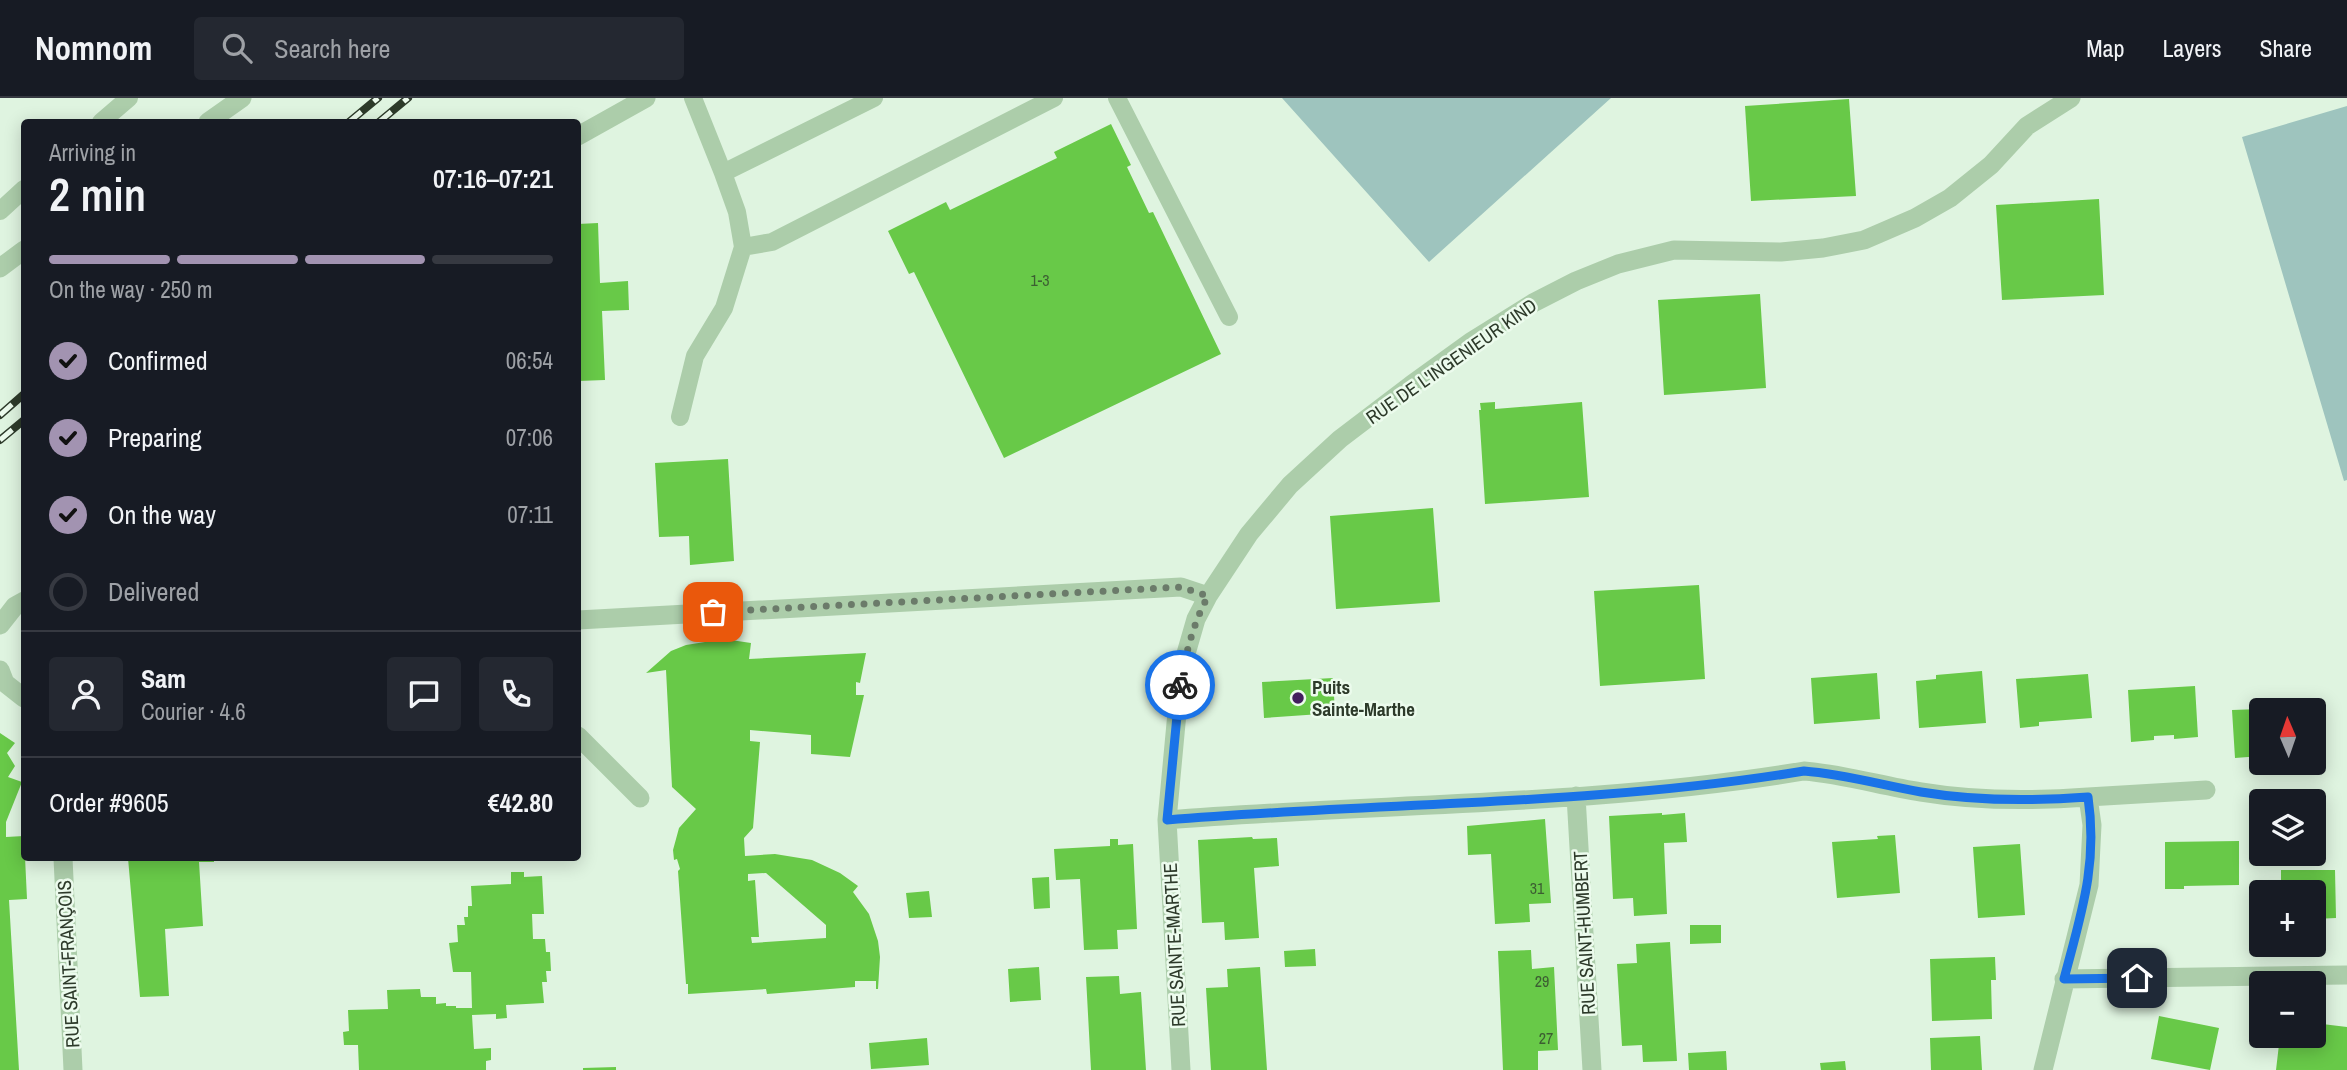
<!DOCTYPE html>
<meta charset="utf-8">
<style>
body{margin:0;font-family:"Archivo Narrow",sans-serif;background:#242831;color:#f1f3f6;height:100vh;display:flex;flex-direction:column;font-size:26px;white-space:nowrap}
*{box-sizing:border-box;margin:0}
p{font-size:23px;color:#9ea1a6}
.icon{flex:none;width:38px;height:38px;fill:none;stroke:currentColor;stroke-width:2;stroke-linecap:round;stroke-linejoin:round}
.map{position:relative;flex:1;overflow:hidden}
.sheet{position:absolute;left:21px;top:21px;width:560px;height:742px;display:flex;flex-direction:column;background:#171b24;border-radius:7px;box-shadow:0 4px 18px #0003}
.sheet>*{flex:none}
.needle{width:46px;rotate:358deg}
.controls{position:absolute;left:2249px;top:600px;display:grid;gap:14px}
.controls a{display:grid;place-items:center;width:77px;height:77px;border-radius:7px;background:#171b24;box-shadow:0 4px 18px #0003;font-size:35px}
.pin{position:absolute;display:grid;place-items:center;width:60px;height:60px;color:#fff;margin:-30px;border-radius:14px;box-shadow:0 4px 10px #0006}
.courier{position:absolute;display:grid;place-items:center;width:70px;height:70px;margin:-35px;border:5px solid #1a73e8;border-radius:50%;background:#fff;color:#222;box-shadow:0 2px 9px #0007}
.overview em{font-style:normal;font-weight:600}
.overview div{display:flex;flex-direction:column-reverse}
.overview{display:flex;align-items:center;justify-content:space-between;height:119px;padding:0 28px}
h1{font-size:46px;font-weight:600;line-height:52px}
.bar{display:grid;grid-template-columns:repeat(4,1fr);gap:10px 7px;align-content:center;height:84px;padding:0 28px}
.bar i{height:9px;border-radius:5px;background:#363941}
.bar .active{background:#a293b1}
.bar p{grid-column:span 4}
.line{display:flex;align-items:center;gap:18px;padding:0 28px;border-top:2px solid #363941}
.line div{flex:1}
.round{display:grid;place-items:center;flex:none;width:74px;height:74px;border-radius:7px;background:#242831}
ol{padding:0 28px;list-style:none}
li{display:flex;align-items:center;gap:21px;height:77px}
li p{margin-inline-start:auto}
li .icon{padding:7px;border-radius:50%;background:#a293b1;color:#111;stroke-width:4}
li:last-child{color:#9ea1a6}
li i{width:38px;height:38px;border:4px solid #363941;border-radius:50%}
header{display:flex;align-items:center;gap:42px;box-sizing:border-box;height:98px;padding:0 35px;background:#171b24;border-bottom:2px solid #363941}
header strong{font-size:33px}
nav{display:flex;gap:38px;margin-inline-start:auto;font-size:24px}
.search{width:490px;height:63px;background:#242831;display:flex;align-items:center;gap:18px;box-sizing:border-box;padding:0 24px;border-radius:7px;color:#9ea1a6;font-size:26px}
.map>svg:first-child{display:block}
.green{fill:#9ec4be}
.building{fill:#68c948;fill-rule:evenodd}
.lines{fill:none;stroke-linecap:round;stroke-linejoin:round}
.service{stroke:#accdaa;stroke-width:18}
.minor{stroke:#accdaa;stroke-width:19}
.rail-casing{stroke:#2d3a2a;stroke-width:8}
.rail{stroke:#ecfbed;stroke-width:5;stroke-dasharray:16;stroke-linecap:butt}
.done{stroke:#6b7b6a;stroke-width:7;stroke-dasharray:0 12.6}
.route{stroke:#1a73e8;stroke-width:9}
.poi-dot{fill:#421e5d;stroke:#ecfbed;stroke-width:2.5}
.labels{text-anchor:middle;stroke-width:5;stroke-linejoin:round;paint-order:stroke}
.number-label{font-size:16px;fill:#3c5e32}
.street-label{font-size:19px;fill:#2d3a2a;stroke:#ecfbed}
.poi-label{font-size:19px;font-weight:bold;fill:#2d3a2a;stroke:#ecfbed;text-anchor:start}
</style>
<header>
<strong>Nomnom</strong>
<div class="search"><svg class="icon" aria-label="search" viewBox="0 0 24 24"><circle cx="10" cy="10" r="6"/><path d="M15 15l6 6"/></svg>Search here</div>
<nav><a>Map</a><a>Layers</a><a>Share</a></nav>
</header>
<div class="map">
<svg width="2347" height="972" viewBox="0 0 2347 972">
<rect width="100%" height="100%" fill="#dff4e0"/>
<path class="green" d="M 1282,0 L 1611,0 L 1429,164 Z
M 2347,8 L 2347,382 L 2344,383 L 2242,39 Z"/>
<path class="building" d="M 1849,1 L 1856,98 L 1751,103 L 1745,8 Z
M 1111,26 L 1131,67 L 1127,69 L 1149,115 L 1153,114 L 1221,256 L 1004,360 L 914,174 L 909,176 L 888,133 L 946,104 L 950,112 L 1057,60 L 1054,54 Z
M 2099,101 L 2104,197 L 2002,202 L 1996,107 Z
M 598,125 L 600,185 L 628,183 L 629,212 L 602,213 L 605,282 L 578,283 L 578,126 Z
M 1760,196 L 1766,290 L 1664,297 L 1658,202 Z
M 1495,304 L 1495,311 L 1582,304 L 1589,399 L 1485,406 L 1479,312 L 1481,312 L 1480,305 Z
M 728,361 L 734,463 L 690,467 L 689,438 L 659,439 L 655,365 Z
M 1433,410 L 1440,504 L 1336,511 L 1330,418 Z
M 1699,487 L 1705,581 L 1600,588 L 1594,493 Z
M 724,541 L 751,545 L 749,561 L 866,555 L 860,585 L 856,584 L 856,597 L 864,597 L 850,659 L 811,656 L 811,637 L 750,632 L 750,643 L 760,644 L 753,730 L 744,740 L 745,758 L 775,756 L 812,762 L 840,775 L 858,788 L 853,794 L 869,816 L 878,843 L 880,859 L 878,891 L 876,891 L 876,883 L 855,883 L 855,889 L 767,896 L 766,891 L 688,896 L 688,886 L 686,886 L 678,773 L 680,771 L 677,761 L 674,762 L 673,752 L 679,730 L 696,711 L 672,689 L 666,572 L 646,575 L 671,553 L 686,547 ZM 766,775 L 826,827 L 826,840 L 752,845 L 751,839 L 759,839 L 755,782 L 748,783 L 748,776 Z
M 1982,573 L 1986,625 L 1919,630 L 1916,583 L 1936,581 L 1936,577 Z
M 1877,575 L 1880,621 L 1814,626 L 1811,580 Z
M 2088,576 L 2092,620 L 2039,624 L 2039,628 L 2020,630 L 2016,581 Z
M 1333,580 L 1335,615 L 1264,620 L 1262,584 Z
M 2195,588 L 2198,639 L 2174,641 L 2174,637 L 2154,638 L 2154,642 L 2131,644 L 2128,592 Z
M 2302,609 L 2302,612 L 2274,612 L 2274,610 Z
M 2261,611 L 2261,658 L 2235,660 L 2232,612 Z
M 0,635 L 15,645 L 7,655 L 15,668 L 8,679 L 22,684 L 6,724 L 6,739 L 24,738 L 27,801 L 9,802 L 19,972 L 0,972 Z
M 1662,715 L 1662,717 L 1685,715 L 1687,744 L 1664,745 L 1667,816 L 1634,818 L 1633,800 L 1613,801 L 1609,718 Z
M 1545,721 L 1551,805 L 1529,806 L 1530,824 L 1495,826 L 1491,756 L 1468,757 L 1467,728 Z
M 1895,737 L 1900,795 L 1837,800 L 1832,744 L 1878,741 L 1877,738 Z
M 1252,739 L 1253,741 L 1277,740 L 1279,768 L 1254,770 L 1259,840 L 1225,842 L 1224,824 L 1202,825 L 1198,742 Z
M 1110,741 L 1118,741 L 1118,747 L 1133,746 L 1137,831 L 1117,832 L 1118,851 L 1084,852 L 1080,781 L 1056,782 L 1054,751 L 1110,748 Z
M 2239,743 L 2239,787 L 2184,788 L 2184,791 L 2165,791 L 2165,744 Z
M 2020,746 L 2025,817 L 1978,820 L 1973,749 Z
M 128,760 L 214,760 L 214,764 L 199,764 L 203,828 L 165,831 L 169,898 L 140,899 Z
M 2281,772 L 2335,772 L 2336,820 L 2314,821 L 2314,794 L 2281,794 Z
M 511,774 L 524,774 L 524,779 L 542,778 L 544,816 L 532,816 L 533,841 L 545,841 L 546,854 L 550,854 L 551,873 L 546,873 L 547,884 L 542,884 L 544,905 L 506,907 L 507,920 L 496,921 L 496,916 L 472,917 L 474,951 L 491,950 L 491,962 L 486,963 L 486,972 L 359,972 L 358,947 L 344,947 L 343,934 L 349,933 L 348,912 L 388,911 L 387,892 L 420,891 L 421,899 L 436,899 L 436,906 L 446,905 L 446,908 L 456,908 L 456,910 L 472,910 L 471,874 L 453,874 L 449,845 L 458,844 L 457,827 L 465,827 L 464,819 L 468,819 L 468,808 L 472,808 L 471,788 L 511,786 Z
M 1049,779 L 1050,810 L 1034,811 L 1032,780 Z
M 929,793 L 932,819 L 909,820 L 906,795 Z
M 1690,827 L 1721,827 L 1721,845 L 1690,846 Z
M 1670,844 L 1677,963 L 1643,964 L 1642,947 L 1622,948 L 1617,866 L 1637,865 L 1636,846 Z
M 1315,851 L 1316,868 L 1285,869 L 1284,853 Z
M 1531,852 L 1532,871 L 1554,869 L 1558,952 L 1538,953 L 1538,972 L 1503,972 L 1498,853 Z
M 1995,859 L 1996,882 L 1991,882 L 1992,921 L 1932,923 L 1930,861 Z
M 1039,869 L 1041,902 L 1010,904 L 1008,871 Z
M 1260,869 L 1267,972 L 1211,972 L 1206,890 L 1228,889 L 1227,871 Z
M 1119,878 L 1120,896 L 1141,894 L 1146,972 L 1091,972 L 1086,879 Z
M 2159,918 L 2219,930 L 2210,972 L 2151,961 Z
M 2314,925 L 2347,929 L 2347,972 L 2276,972 L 2280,938 L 2314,938 Z
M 1980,938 L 1982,972 L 1931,972 L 1930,940 Z
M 927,940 L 929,967 L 871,971 L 869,945 Z
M 1726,953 L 1727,972 L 1689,972 L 1688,955 Z
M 1845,963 L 1846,972 L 1821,972 L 1820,965 Z
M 616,969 L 616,972 L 583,972 L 583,970 Z"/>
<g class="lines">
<path class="service" d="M 693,0 L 723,75 L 874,0
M 1117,0 L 1229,219
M 101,24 L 129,0
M 0,113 L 24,91
M 743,149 L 772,144 L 1054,0
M 680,319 L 695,258 L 724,210 L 743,149 L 737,114 L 723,75"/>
<path class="minor" d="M 208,24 L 242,0
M 578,38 L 646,0
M 0,170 L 24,152
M 578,522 L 1181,489 L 1208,498
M 0,527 L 15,508 L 24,503
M 0,572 L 5,585 L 24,600
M 578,638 L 640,700
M 1576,698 L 1592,972
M 2088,699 L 2206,692
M 1167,722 C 1379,705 1593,708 1804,673 C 1843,676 1882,688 1921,694 C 1975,703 2033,703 2088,699 L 2092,727 L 2089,787 L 2043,972
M 63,760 L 73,972
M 2064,881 L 2347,877
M 1181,972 L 1167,722 L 1178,604 L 1185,559 L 1196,521 L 1208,498 L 1249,436 L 1290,387 L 1340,341 L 1411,287 L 1472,243 L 1533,205 L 1576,183 L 1618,166 L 1674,152 L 1781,154 L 1823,150 L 1864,142 L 1915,120 L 1950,100 L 1991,67 L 2027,28 L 2071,0"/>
<defs>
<path id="rail" d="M 349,24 L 378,0
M 379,24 L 408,0
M 0,317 L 24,296
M 0,342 L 24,322"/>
</defs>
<use href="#rail" class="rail-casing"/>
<use href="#rail" class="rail"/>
</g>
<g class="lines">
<path class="done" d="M 713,514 L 1181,489 L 1208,498 C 1193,526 1186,555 1180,587"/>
<path class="route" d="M 1180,587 L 1167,722 C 1379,704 1593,708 1804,673 C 1843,676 1882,687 1921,694 C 1975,703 2033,703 2088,699 C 2098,767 2081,816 2064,881 L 2137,880"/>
</g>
<circle class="poi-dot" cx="1298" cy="600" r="7"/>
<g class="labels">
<g class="number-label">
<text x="1040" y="188">1-3</text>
<text x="1537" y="796">31</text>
<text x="1542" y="889">29</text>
<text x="1546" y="946">27</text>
</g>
<g class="street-label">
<text transform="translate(1451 263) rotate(-35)" y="7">RUE DE L'INGENIEUR KIND</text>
<text transform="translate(1584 835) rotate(-93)" y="7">RUE SAINT-HUMBERT</text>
<text transform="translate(1174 847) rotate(-93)" y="7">RUE SAINTE-MARTHE</text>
<text transform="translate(68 866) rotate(-93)" y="7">RUE SAINT-FRANÇOIS</text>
</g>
<g class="poi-label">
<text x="1312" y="596">Puits<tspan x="1312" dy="22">Sainte-Marthe</tspan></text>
</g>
</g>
</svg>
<div class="controls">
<a><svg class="needle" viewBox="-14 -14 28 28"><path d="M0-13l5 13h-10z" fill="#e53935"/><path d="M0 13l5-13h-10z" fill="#9ea1a6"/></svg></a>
<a><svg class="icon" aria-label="layers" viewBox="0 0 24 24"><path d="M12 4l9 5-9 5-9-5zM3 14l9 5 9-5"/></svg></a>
<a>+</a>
<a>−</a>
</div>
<div class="pin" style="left:713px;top:514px;background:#ea580c"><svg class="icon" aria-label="bag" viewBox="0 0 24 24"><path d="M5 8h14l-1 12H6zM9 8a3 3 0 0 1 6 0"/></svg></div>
<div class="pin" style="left:2137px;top:880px;background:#1f2937"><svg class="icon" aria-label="home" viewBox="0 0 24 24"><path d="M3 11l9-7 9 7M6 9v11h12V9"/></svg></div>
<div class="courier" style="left:1180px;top:587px"><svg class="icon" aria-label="bike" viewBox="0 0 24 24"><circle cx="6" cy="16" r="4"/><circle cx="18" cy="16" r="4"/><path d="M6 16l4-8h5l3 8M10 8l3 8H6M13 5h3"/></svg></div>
<section class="sheet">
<div class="overview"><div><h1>2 min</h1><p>Arriving in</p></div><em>07:16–07:21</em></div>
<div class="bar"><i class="active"></i><i class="active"></i><i class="active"></i><i></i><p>On the way · 250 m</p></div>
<ol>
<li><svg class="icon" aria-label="check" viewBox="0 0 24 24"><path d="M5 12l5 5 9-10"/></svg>Confirmed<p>06:54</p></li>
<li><svg class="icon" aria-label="check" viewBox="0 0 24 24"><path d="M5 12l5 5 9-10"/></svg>Preparing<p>07:06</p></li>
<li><svg class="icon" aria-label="check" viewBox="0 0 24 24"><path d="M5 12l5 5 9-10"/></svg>On the way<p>07:11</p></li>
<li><i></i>Delivered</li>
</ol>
<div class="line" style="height:126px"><a class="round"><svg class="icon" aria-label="person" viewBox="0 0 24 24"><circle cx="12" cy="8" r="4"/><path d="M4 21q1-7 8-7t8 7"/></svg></a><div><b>Sam</b><p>Courier · 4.6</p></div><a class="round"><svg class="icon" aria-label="chat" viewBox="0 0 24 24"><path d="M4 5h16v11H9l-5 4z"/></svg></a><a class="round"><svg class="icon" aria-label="phone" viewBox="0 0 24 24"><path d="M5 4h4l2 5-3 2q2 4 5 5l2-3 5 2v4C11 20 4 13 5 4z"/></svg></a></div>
<div class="line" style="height:91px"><div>Order #9605</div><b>€42.80</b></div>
</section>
</div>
